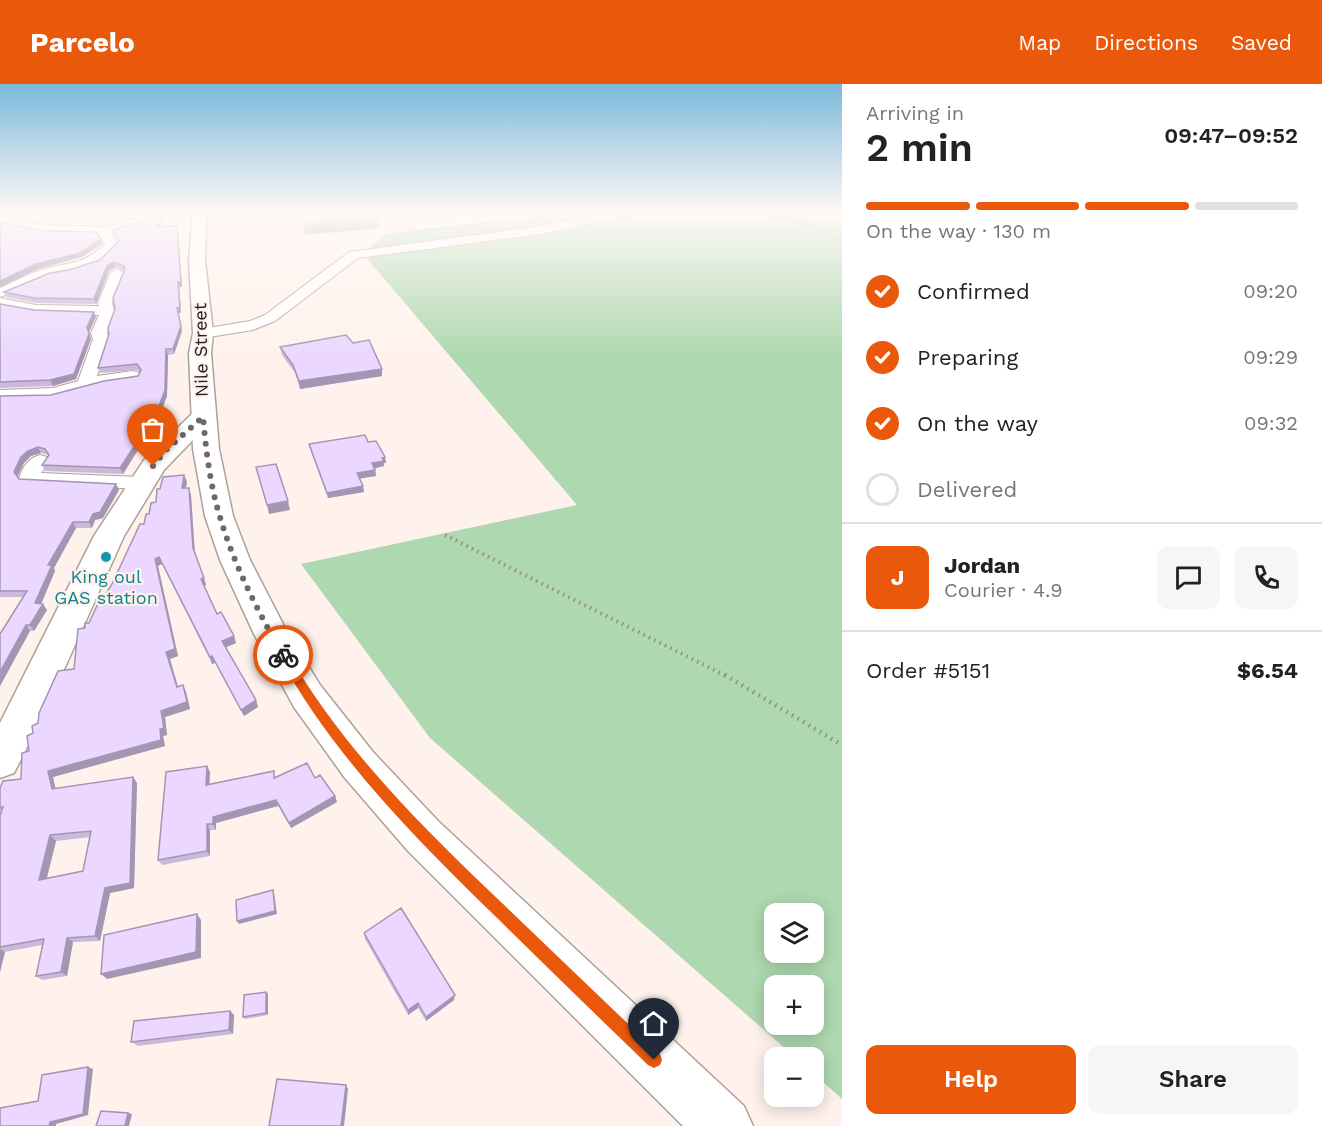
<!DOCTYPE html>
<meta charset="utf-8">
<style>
body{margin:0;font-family:"Work Sans",sans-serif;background:#f6f6f6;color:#222;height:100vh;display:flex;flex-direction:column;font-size:22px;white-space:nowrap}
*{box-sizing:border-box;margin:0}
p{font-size:20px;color:#767676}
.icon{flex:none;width:33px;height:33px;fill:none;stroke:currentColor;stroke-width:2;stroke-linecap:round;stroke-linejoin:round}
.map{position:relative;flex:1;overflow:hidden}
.panel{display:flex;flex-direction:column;background:#fff;width:480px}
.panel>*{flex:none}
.controls{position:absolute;left:764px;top:819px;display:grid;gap:12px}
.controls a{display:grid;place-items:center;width:60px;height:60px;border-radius:12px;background:#fff;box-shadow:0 3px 15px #0003;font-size:30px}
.pin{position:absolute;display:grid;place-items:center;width:51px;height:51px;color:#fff;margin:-62px -26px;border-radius:50% 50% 50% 0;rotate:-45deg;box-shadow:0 0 6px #0007}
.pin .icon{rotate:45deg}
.courier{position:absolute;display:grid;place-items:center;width:60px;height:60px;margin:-30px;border:4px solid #ea580c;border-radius:50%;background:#fff;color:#222;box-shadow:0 2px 8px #0007}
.headline em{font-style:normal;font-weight:600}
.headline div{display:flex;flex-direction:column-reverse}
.headline{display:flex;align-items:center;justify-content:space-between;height:102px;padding:0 24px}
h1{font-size:39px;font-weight:600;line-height:45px}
.bar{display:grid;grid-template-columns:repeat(4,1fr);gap:9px 6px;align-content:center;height:72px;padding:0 24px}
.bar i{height:8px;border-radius:4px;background:#e0e0e0}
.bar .current{background:#ea580c}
.bar p{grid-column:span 4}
.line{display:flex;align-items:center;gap:15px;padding:0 24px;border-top:2px solid #e0e0e0}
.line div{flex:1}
.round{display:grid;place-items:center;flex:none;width:63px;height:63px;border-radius:12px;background:#f6f6f6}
ol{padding:0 24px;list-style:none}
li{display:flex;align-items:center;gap:18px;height:66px}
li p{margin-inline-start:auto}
li .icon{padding:6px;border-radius:50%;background:#ea580c;color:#fff;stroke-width:4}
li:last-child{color:#767676}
li i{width:33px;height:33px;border:3px solid #e0e0e0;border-radius:50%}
.primary-button{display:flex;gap:12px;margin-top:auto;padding:12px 24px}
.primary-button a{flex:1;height:69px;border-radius:12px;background:#ea580c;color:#fff;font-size:24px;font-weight:600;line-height:69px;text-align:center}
.primary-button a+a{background:#f6f6f6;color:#222}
header{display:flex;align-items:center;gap:36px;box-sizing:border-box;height:84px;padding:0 30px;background:#ea580c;color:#fff}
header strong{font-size:28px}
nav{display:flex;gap:33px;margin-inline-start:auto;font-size:21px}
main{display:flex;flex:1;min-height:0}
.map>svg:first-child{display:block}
.green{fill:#aed8af;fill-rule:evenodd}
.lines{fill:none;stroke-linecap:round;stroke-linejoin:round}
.street-casing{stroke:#aca09a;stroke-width:2}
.secondary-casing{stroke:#aca09a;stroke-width:3}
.primary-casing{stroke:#aca09a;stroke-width:3}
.path-far2{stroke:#958d89;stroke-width:1.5;stroke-dasharray:1 2;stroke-linecap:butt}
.path-far1{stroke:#958d89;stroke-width:4;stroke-dasharray:1.5 4.5;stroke-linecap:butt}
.path{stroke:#958d89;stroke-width:4.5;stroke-dasharray:1.5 5;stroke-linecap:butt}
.street{fill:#fff;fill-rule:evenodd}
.secondary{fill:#fff;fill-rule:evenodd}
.primary{fill:#fff;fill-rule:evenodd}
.wall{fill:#cab9db;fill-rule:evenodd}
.shaded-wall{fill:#a496b2}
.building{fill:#ebd7ff;stroke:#a496b2;stroke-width:1.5;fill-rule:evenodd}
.route{fill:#ea580c}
.done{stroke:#6f6865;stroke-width:6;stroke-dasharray:0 10.8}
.culture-dot{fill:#0f9aa8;stroke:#fff2ec;stroke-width:2}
.labels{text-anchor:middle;stroke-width:4.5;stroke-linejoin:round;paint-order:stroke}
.street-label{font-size:18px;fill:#221e1c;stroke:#fff2ec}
.culture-label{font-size:18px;fill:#0d838f;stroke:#fff2ec}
</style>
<header>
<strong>Parcelo</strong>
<nav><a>Map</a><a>Directions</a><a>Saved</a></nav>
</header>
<main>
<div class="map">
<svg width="842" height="1042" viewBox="0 0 842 1042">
<rect width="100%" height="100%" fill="#fff2ec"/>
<path class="green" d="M 598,127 L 842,127 L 842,1015 L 813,989 L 813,974 L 795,973 L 430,654 L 301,480 L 577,421 L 363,170 L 387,149 ZM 774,830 L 813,830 L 813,868 L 774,868 ZM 774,902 L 813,902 L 813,940 L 774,940 Z"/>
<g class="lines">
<defs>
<path id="street" d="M 175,127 L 206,128 L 200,131 L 151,136 L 111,149 L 118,161 L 101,179 L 70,189 L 51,192 L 0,213 L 0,204 C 14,198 29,189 44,185 C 72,177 81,182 105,160 L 99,150 L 45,149 L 0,140 L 0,134 L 45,141 L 104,143 L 150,130 Z
M 530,127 L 551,129 L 545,132 L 417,146 L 411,142 L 417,138 Z
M 615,127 L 638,127 L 632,130 L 542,150 L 358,174 L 275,237 L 253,246 L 203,254 L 195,249 L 197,246 L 250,237 L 265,231 L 349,168 L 542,142 Z
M 117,185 L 124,189 L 112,219 L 115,229 L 107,249 L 109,255 L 97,292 L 132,287 L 138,288 L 141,292 L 138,296 L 106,300 L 53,314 L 0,316 L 0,306 L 53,304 L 78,297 L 93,255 L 91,249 L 99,231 L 36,229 L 0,222 L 0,214 L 36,221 L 99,222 L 98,219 L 110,189 Z
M 40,371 L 47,373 L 50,377 L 41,389 L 141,393 L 148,394 L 152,399 L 148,404 L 141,405 L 22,399 L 19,395 C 22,384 28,374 40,371 Z"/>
<path id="secondary" d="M 203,326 L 212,328 L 215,333 L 164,386 L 124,452 L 44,630 L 14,689 L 0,694 L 0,639 L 94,452 L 144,376 L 194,328 Z"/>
<path id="primary" d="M 193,127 L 207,127 L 205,176 L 213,249 L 211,269 L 219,365 L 233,432 L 250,476 L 285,544 L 320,601 L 373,668 L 438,737 L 744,1022 L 753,1042 L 683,1042 L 408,767 L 345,694 L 294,623 L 254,550 L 220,476 L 205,432 L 193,365 L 189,269 L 193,249 L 189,176 Z"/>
</defs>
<use href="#street" class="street-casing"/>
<use href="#secondary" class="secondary-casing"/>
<use href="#primary" class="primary-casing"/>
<path class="path-far2" d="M 760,127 L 771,132 L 795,135 L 842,158"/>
<path class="path-far1" d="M 445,451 L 728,593"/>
<path class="path" d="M 725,591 L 842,661"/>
<use href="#street" class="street"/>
<use href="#secondary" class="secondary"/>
<use href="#primary" class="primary"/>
</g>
<path class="wall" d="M 0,127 L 52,127 L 23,135 L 0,132 Z
M 164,137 L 160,142 L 178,146 L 182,203 L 179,203 L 181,229 L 178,229 L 182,247 L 174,270 L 168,271 L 167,312 L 160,330 L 163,336 L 154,357 L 141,361 L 123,390 L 45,387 L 42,381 L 49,372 L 48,371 L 41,369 L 31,372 L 24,379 L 17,393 L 19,395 L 116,400 L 119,406 L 103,434 L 95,436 L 92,444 L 76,444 L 54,484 L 55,487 L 41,519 L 47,526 L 34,547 L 30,547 L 0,602 L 24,513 L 0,513 L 0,312 L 51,311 L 138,292 L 140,288 L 138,286 L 100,289 L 98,284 L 109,250 L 124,187 L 116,183 L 109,187 L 96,220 L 36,219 L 6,213 L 4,208 L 100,176 L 118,157 L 113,146 Z
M 0,220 L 34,226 L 96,233 L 89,248 L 91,255 L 76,295 L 53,302 L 0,304 Z
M 353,259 L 382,292 L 300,305 L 295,289 L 282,271 L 280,263 Z
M 368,358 L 385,373 L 386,379 L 384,379 L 384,382 L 375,384 L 376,392 L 360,394 L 363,402 L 364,408 L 328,414 L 310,365 L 309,360 Z
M 184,391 L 187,398 L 186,404 L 191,411 L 195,470 L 206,501 L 204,502 L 217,530 L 236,559 L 225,564 L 256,616 L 258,623 L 244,632 L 215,579 L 212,580 L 162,480 L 158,482 L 178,572 L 170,575 L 178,603 L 186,608 L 190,625 L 165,633 L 167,651 L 163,652 L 165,662 L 53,693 L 55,704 L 133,693 L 137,699 L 134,804 L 110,809 L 100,857 L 73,858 L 67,892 L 42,896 L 36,892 L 42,861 L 5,868 L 0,888 L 0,732 L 1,730 L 0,730 L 0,704 L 21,695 L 33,649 L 38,639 L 74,585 L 85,544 L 112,500 L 149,430 L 156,418 L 160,405 ZM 90,753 L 83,787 L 47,794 L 56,757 Z
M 207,682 L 210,688 L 209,700 L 276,694 L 315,694 L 335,712 L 337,718 L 291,744 L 278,722 L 216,739 L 216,746 L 210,746 L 210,772 L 162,781 L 158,776 Z
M 364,849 L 454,916 L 426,937 L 418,924 L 408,931 L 365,855 Z
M 266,908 L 268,910 L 268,931 L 245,935 L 243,933 Z
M 230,927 L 234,931 L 233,950 L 138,962 L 131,958 Z"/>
<path class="shaded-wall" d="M 35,127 L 52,127 L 23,135 L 21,131 Z
M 162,133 L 164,137 L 157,147 L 156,142 Z
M 380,133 L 380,144 L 305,151 L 304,140 Z
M 177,142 L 182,203 L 179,203 L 181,229 L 178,229 L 182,247 L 174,270 L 173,265 L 177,224 L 178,198 Z
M 101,155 L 102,160 L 82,173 L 38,185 L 0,203 L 0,197 L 36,180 Z
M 114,178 L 116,183 L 109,187 L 96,220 L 94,215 L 107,182 Z
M 94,228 L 96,233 L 89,248 L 91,255 L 76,295 L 53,302 L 50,296 L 87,243 Z
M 166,265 L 168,271 L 167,312 L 158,336 L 156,330 Z
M 382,285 L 382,292 L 300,305 L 299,297 Z
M 161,330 L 163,336 L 154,357 L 141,361 L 123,390 L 120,384 L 139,355 Z
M 38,363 L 41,369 L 31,372 L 24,379 L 17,394 L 14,388 L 21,373 L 28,367 Z
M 385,373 L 386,379 L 384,379 L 384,382 L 373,385 L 372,379 L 382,374 Z
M 375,386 L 376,392 L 358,395 L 357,389 Z
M 184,391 L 187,398 L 184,411 L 182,404 Z
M 116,400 L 119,406 L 103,434 L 95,436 L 92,444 L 89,438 L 93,430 Z
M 363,402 L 364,408 L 328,414 L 327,409 Z
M 189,404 L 191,411 L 195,471 L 193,464 Z
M 288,417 L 290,426 L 269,430 L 267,421 Z
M 73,438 L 76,444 L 54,484 L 55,487 L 39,525 L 35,519 L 48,481 Z
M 159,473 L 162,480 L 158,482 L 178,572 L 170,575 L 180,610 L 177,603 L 166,568 L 155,475 Z
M 204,494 L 206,501 L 204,502 L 201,495 Z
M 43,520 L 47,526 L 34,547 L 30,541 Z
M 26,541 L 30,547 L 0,602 L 0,588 Z
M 234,552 L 236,559 L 224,564 L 222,557 Z
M 212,572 L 215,579 L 212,580 L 210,573 Z
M 183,601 L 186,608 L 190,625 L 165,633 L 167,651 L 163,652 L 165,662 L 53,693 L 57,711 L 52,705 L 48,687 L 160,645 L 161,627 Z
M 256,616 L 258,623 L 244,632 L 241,626 Z
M 207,682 L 210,688 L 209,707 L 206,701 Z
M 133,693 L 137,699 L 134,804 L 110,809 L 100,857 L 95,852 L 105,804 Z
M 335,712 L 337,718 L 291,744 L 289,739 Z
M 276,716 L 278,722 L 216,739 L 216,746 L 213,740 L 213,733 Z
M 207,740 L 210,746 L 210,772 L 207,767 Z
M 50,751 L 56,757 L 45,801 L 39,796 Z
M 273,806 L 274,809 L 277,830 L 239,840 L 237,837 Z
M 197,830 L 201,836 L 201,874 L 107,895 L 101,890 Z
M 67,854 L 73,858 L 67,892 L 61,888 Z
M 0,865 L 5,868 L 0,888 Z
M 266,908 L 268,910 L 268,931 L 266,929 Z
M 455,911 L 454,916 L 426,937 L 426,933 Z
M 418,919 L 418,924 L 408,931 L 408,926 Z
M 230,927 L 234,931 L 233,950 L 229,946 Z
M 88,983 L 93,985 L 88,1031 L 56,1040 L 56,1042 L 49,1042 L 50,1038 Z
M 346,1001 L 348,1005 L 344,1042 L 341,1042 Z
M 128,1029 L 132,1030 L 129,1042 L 125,1042 Z"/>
<path class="building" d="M 0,127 L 35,127 L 21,131 Z
M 304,127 L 376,127 L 380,133 L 304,140 Z
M 162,133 L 156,142 L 177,142 L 181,198 L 178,198 L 180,223 L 177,224 L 181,242 L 173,265 L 166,265 L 165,306 L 156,330 L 161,330 L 152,351 L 139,355 L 120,384 L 42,381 L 49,371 L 45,365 L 38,363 L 28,367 L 21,373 L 14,388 L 19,395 L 116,400 L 100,428 L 93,430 L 89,438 L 73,438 L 48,481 L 52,481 L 35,519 L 43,520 L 30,541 L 26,541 L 0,588 L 0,550 L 27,507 L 0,507 L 0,312 L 51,311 L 104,297 L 138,292 L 141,286 L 137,280 L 98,284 L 109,250 L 108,244 L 115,225 L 113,214 L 125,185 L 124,182 L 114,178 L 107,182 L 94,215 L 34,214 L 4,208 L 50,189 L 69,186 L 100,176 L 119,157 L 113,146 L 150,134 Z
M 0,138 L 43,147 L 96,148 L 101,155 L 80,169 L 36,180 L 0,197 Z
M 0,220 L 34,226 L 94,228 L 87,243 L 89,250 L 74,290 L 50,296 L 0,298 Z
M 346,251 L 353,259 L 369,256 L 382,285 L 299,297 L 293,281 L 280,263 Z
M 365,351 L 368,358 L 376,357 L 385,373 L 382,374 L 384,377 L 372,379 L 375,386 L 357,389 L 363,402 L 327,409 L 309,360 Z
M 276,380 L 288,417 L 267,421 L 256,383 Z
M 184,391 L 182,404 L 189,404 L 193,464 L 204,494 L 201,495 L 217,530 L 221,528 L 234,552 L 222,557 L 256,616 L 241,626 L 212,572 L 210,573 L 159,473 L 155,475 L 175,565 L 166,568 L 177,603 L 183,601 L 187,618 L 161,627 L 164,644 L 160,645 L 161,656 L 48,687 L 52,705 L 133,693 L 130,799 L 105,804 L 95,852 L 67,854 L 61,888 L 36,892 L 44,855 L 0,863 L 0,732 L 3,723 L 0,724 L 0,704 L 3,697 L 21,695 L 22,669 L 29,667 L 27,652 L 33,649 L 32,642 L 38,639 L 39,629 L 58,587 L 74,585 L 78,545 L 85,544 L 85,539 L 89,539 L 101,513 L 104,513 L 112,500 L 140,440 L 144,440 L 146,430 L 149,430 L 151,419 L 156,418 L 157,405 L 160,405 L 163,393 ZM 91,747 L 83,787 L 39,796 L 50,751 Z
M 307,679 L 315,694 L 320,691 L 335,712 L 289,739 L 276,716 L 213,733 L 213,740 L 207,740 L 207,767 L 158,776 L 166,688 L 207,682 L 206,701 L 274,687 L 274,694 Z
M 273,806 L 275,827 L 237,837 L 236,816 Z
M 401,824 L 455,911 L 426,933 L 418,919 L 408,926 L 364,849 Z
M 197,830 L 196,868 L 101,890 L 104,851 Z
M 266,908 L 266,929 L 243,933 L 244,911 Z
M 230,927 L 229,946 L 131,958 L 134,937 Z
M 88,983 L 83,1030 L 50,1038 L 49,1042 L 0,1042 L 0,1024 L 38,1017 L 42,991 Z
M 277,995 L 346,1001 L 341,1042 L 269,1042 Z
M 101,1027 L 128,1029 L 125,1042 L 96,1042 Z"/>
<linearGradient id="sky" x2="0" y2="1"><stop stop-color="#7cb9da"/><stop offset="0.47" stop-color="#fff9f6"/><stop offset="1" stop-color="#fff9f6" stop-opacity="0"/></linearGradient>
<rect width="842" height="273" fill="url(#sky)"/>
<path class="route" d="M 283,567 L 287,568 C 343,665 422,743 502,819 C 555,870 607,920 660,970 L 662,976 L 660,981 L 654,984 L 648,981 C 596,931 544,880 492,829 C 412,751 332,670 278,571 Z"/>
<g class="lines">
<path class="done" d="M 153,382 L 166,366 L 203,333 C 206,366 210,401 220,433 C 234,481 258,528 283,571"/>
</g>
<circle class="culture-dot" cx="106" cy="473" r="6"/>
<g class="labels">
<g class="street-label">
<text transform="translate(201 266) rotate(-91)" y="6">Nile Street</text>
</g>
<g class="culture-label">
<text x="106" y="499">King oul<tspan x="106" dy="21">GAS station</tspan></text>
</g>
</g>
</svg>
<div class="controls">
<a><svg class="icon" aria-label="layers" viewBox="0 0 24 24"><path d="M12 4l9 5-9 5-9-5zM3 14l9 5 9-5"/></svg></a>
<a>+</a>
<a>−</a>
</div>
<div class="pin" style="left:153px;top:382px;background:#ea580c"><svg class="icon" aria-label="bag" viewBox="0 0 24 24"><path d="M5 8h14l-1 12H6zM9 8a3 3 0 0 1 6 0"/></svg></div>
<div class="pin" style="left:654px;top:976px;background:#1f2937"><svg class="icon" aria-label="home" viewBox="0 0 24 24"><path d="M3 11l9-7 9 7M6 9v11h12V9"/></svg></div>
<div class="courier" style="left:283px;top:571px"><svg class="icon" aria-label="bike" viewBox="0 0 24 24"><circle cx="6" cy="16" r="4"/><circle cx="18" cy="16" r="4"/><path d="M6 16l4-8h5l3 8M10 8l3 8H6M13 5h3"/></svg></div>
</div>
<section class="panel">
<div class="headline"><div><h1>2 min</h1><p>Arriving in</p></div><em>09:47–09:52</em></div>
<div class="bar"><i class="current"></i><i class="current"></i><i class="current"></i><i></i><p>On the way · 130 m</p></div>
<ol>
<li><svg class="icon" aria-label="check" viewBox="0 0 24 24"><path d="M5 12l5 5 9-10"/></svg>Confirmed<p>09:20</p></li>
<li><svg class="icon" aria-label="check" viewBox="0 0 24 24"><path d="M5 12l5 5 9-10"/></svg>Preparing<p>09:29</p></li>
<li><svg class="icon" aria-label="check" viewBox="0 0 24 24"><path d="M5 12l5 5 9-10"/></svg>On the way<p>09:32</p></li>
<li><i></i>Delivered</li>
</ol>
<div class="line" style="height:108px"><b class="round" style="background:#ea580c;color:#fff">J</b><div><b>Jordan</b><p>Courier · 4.9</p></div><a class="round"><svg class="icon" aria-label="chat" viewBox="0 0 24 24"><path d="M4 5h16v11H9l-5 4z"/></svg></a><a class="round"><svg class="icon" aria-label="phone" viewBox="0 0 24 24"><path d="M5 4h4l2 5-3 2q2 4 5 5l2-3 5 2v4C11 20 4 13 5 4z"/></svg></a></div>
<div class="line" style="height:78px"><div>Order #5151</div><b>$6.54</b></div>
<div class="primary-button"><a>Help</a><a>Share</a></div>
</section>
</main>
